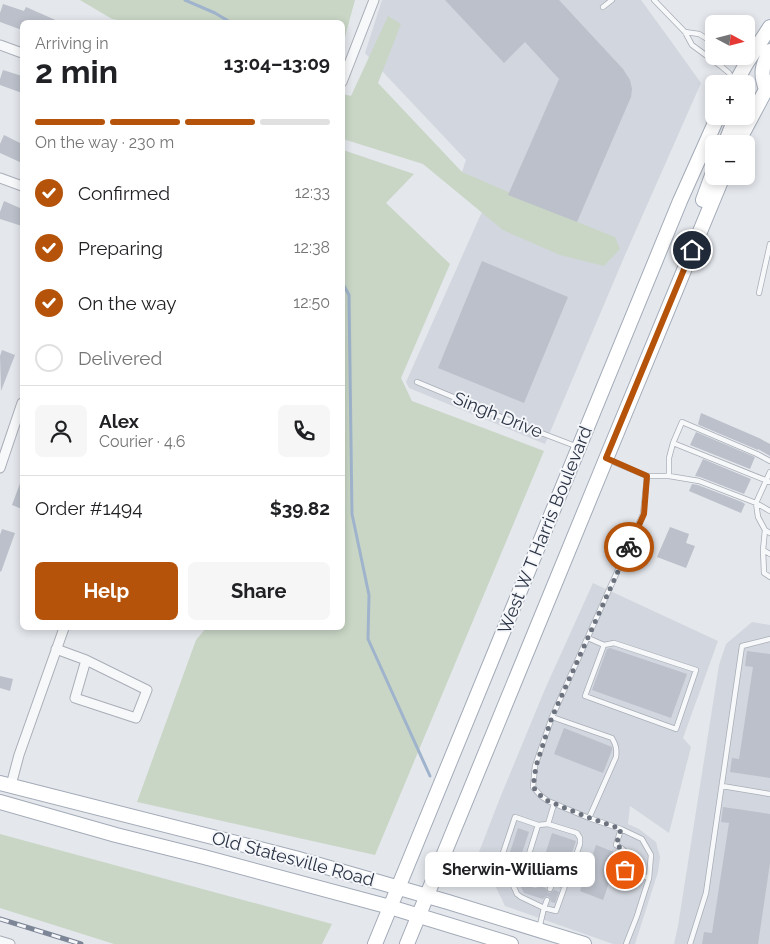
<!DOCTYPE html>
<meta charset="utf-8">
<style>
body{margin:0;font-family:Raleway,sans-serif;background:#f6f6f6;color:#202124;height:100vh;display:flex;flex-direction:column;font-size:19px;white-space:nowrap}
*{box-sizing:border-box;margin:0}
p{font-size:16px;color:#757577}
.icon{flex:none;width:28px;height:28px;fill:none;stroke:currentColor;stroke-width:2;stroke-linecap:round;stroke-linejoin:round}
.map{position:relative;flex:1;overflow:hidden}
.panel{position:absolute;left:20px;top:20px;width:325px;height:610px;display:flex;flex-direction:column;background:#fff;border-radius:8px;box-shadow:0 2px 8px #0003}
.panel>*{flex:none}
.needle{width:32px;rotate:97deg}
.tools{position:absolute;left:705px;top:15px;display:grid;gap:10px}
.tools a{display:grid;place-items:center;width:50px;height:50px;border-radius:8px;background:#fff;box-shadow:0 2px 8px #0003;font-size:25px}
.pin{position:absolute;display:grid;place-items:center;width:42px;height:42px;color:#fff;margin:-21px;border:2px solid #fff;border-radius:50%;box-shadow:0 1px 5px #0007}
.courier{position:absolute;display:grid;place-items:center;width:50px;height:50px;margin:-25px;border:4px solid #b45309;border-radius:50%;background:#fff;color:#222;box-shadow:0 1px 6px #0007}
.bubble{position:absolute;height:35px;border-radius:8px;background:#fff;box-shadow:0 2px 8px #0003;font-size:16px;font-weight:700;line-height:35px;text-align:center}
.overview em{font-style:normal;font-weight:700}
.overview div{display:flex;flex-direction:column-reverse}
.overview{display:flex;align-items:center;justify-content:space-between;height:85px;padding:0 15px}
h1{font-size:32px;font-weight:700;line-height:38px}
.bar{display:grid;grid-template-columns:repeat(4,1fr);gap:8px 5px;align-content:center;height:60px;padding:0 15px}
.bar i{height:6px;border-radius:4px;background:#e0e0e0}
.bar .current{background:#b45309}
.bar p{grid-column:span 4}
.line{display:flex;align-items:center;gap:12px;padding:0 15px;border-top:1px solid #e0e0e0}
.line div{flex:1}
.round{display:grid;place-items:center;flex:none;width:52px;height:52px;border-radius:8px;background:#f6f6f6}
ol{padding:0 15px;list-style:none}
li{display:flex;align-items:center;gap:15px;height:55px}
li p{margin-inline-start:auto}
li .icon{padding:5px;border-radius:50%;background:#b45309;color:#fff;stroke-width:4}
li:last-child{color:#757577}
li i{width:28px;height:28px;border:2px solid #e0e0e0;border-radius:50%}
.button{display:flex;gap:10px;margin-top:auto;padding:10px 15px}
.button a{flex:1;height:58px;border-radius:8px;background:#b45309;color:#fff;font-size:20px;font-weight:700;line-height:58px;text-align:center}
.button a+a{background:#f6f6f6;color:#202124}
.map>svg:first-child{display:block}
.built{fill:#d2d6de}
.green{fill:#c9d6c5}
.lines{fill:none;stroke-linecap:round;stroke-linejoin:round}
.stream{stroke:#9fb4cc;stroke-width:3}
.building{fill:#bbc0ca}
.lane-casing{stroke:#a9aeb7;stroke-width:6}
.street-casing{stroke:#a9aeb7;stroke-width:11}
.primary-casing{stroke:#a3abb8;stroke-width:16}
.lane{stroke:#f7f8fa;stroke-width:4.5}
.street{stroke:#f7f8fa;stroke-width:9}
.primary{stroke:#fff;stroke-width:14}
.rail-casing{stroke:#7d8696;stroke-width:5}
.rail{stroke:#f4f6f9;stroke-width:3;stroke-dasharray:9;stroke-linecap:butt}
.done{stroke:#6c737f;stroke-width:5;stroke-dasharray:0 9}
.route{stroke:#b45309;stroke-width:6}
.labels{text-anchor:middle;stroke-width:4;stroke-linejoin:round;paint-order:stroke}
.street-label{font-size:18px;fill:#2b3445;stroke:#f4f6f9}
</style>
<div class="map">
<svg width="770" height="944" viewBox="0 0 770 944">
<rect width="100%" height="100%" fill="#e4e7ec"/>
<path class="built" d="M 382,0 L 641,0 L 668,37 L 701,83 L 625,255 L 545,444 L 409,388 L 406,382 L 493,187 L 462,172 L 466,160 L 365,53 Z
M 593,583 L 718,641 L 683,738 L 691,747 L 669,833 L 630,806 L 628,824 L 639,829 L 656,842 L 660,857 L 658,872 L 635,944 L 613,944 L 505,906 L 479,852 L 500,798 L 545,689 Z
M 752,622 L 770,625 L 770,944 L 674,944 L 678,926 L 719,665 L 726,644 Z"/>
<path class="green" d="M 80,0 L 355,0 L 343,44 L 342,22 L 130,22 L 112,19 Z
M 388,16 L 401,24 L 378,83 L 462,172 L 577,222 L 615,237 L 620,249 L 604,266 L 560,255 L 503,230 L 423,164 L 343,139 L 342,94 L 351,96 Z
M 343,150 L 414,174 L 386,203 L 450,264 L 401,378 L 412,401 L 544,451 L 375,855 L 137,802 L 196,640 L 206,628 L 342,628 Z
M 0,834 L 332,924 L 322,944 L 114,944 L 0,908 Z"/>
<g class="lines">
<path class="stream" d="M 185,0 L 215,13 L 230,22
M 342,282 L 349,295 L 352,514 L 369,595 L 368,639 L 430,776"/>
</g>
<path class="building" d="M 445,0 L 559,0 L 623,69 L 630,80 L 632,89 L 631,97 L 577,222 L 508,195 L 559,79 L 525,42 L 504,63 Z
M 3,4 L 24,11 L 26,7 L 60,22 L 22,22 L 22,30 L 0,22 L 0,13 Z
M 3,70 L 22,76 L 22,93 L 0,85 L 0,79 Z
M 4,135 L 22,144 L 22,163 L 0,153 L 0,144 Z
M 4,201 L 22,209 L 22,226 L 0,219 L 0,212 Z
M 482,261 L 568,297 L 524,403 L 438,368 Z
M 2,350 L 15,355 L 1,391 L 0,356 Z
M 701,413 L 759,438 L 770,444 L 770,456 L 758,449 L 758,450 L 699,425 L 698,424 Z
M 696,432 L 755,457 L 750,469 L 690,445 Z
M 703,459 L 751,479 L 744,494 L 700,477 L 695,476 Z
M 22,478 L 22,509 L 12,505 Z
M 692,484 L 698,485 L 742,502 L 745,504 L 741,513 L 689,491 Z
M 670,527 L 689,534 L 686,543 L 695,546 L 686,568 L 657,557 Z
M 2,529 L 15,533 L 1,572 L 0,571 L 0,535 Z
M 610,648 L 687,674 L 671,718 L 592,690 L 607,649 Z
M 747,651 L 770,654 L 770,778 L 730,772 L 732,758 L 739,759 L 753,667 L 745,666 Z
M 0,676 L 13,679 L 10,691 L 0,688 Z
M 564,728 L 612,747 L 612,750 L 603,773 L 554,754 Z
M 723,807 L 770,814 L 770,863 L 758,944 L 702,944 L 704,932 L 712,933 L 729,823 L 721,822 Z
M 518,828 L 529,832 L 517,868 L 529,862 L 531,864 L 534,863 L 536,861 L 536,858 L 546,852 L 552,833 L 576,841 L 566,870 L 553,866 L 543,871 L 538,869 L 536,871 L 535,875 L 523,880 L 531,883 L 531,886 L 534,888 L 536,888 L 539,886 L 546,888 L 547,891 L 549,893 L 552,892 L 554,890 L 559,892 L 555,903 L 551,902 L 550,898 L 548,896 L 545,897 L 543,899 L 524,893 L 507,861 Z
M 596,845 L 619,854 L 603,900 L 580,891 Z"/>
<g class="lines">
<defs>
<path id="lane" d="M 654,0 L 685,32 L 692,45 L 722,67 L 729,73 L 733,80
M 603,7 L 612,0
M 685,32 L 699,34 L 714,43
M 735,56 L 745,64
M 759,293 L 770,244
M 417,382 L 523,426 L 578,447
M 673,443 L 770,482
M 609,460 L 647,476 L 643,514 L 552,717 L 535,766 L 533,787 L 541,796 L 548,801 L 589,818 L 621,829 L 642,839 L 651,855 L 649,878 L 637,916 L 626,944
M 647,476 L 669,476 L 699,481 L 756,503 L 770,511
M 669,476 L 669,458 L 673,443 L 682,422 L 757,454 L 770,461
M 765,530 L 758,517 L 756,503 L 770,472
M 770,533 L 765,530 L 763,550 L 770,554
M 763,550 L 764,573 L 770,577
M 588,638 L 604,645 L 585,696 L 676,729 L 696,670 L 614,643 L 604,645
M 552,717 L 612,738 C 616,745 617,749 616,757 L 589,818
M 722,786 L 770,794
M 621,829 L 616,845 C 629,852 630,857 625,870 L 649,878
M 532,860 L 529,854 L 538,825
M 539,873 L 541,878 L 565,886
M 535,884 L 541,878
M 550,889 L 553,882
M 547,900 L 544,908 L 556,911 L 580,844 L 580,838 L 577,833 L 548,824
M 539,929 L 544,908 L 521,897 L 517,894 L 501,859 L 515,817 L 538,825 L 548,824 L 554,804
M 690,944 L 706,893 L 742,646 L 770,639"/>
<path id="street" d="M 0,45 L 22,53
M 342,82 L 374,0
M 0,178 L 22,186
M 0,468 L 22,403
M 56,649 L 86,660 L 147,690 L 136,718 L 75,698 L 86,660
M 11,785 L 19,755 L 64,628
M 0,941 L 10,944"/>
<path id="primary" d="M 735,84 L 746,64 L 770,27
M 766,89 C 760,74 762,65 770,51
M 725,144 L 736,116
M 737,144 L 770,82
M 703,200 L 714,170
M 0,783 L 295,858 L 448,902 L 584,944
M 0,802 L 116,835 L 204,857 L 390,907 L 511,944
M 375,944 L 680,201 L 718,116
M 407,944 L 606,459 L 723,176"/>
</defs>
<use href="#lane" class="lane-casing"/>
<use href="#street" class="street-casing"/>
<use href="#primary" class="primary-casing"/>
<use href="#lane" class="lane"/>
<use href="#street" class="street"/>
<use href="#primary" class="primary"/>
<defs>
<path id="rail" d="M 0,919 L 81,944"/>
</defs>
<use href="#rail" class="rail-casing"/>
<use href="#rail" class="rail"/>
</g>
<g class="lines">
<path class="done" d="M 625,870 C 630,857 629,852 616,845 L 621,829 L 590,818 L 548,801 L 541,796 L 533,787 L 536,766 L 552,717 L 629,547"/>
<path class="route" d="M 629,547 L 644,514 L 647,476 L 606,458 L 692,250"/>
</g>
<g class="labels">
<g class="street-label">
<text transform="translate(498 415) rotate(22)" y="6">Singh Drive</text>
<text transform="translate(545 530) rotate(-68)" y="6">West W T Harris Boulevard</text>
<text transform="translate(293 859) rotate(15)" y="6">Old Statesville Road</text>
</g>
</g>
</svg>
<div class="tools">
<a><svg class="needle" viewBox="-14 -14 28 28"><path d="M0-13l5 13h-10z" fill="#e53935"/><path d="M0 13l5-13h-10z" fill="#757577"/></svg></a>
<a>+</a>
<a>−</a>
</div>
<div class="pin" style="left:625px;top:870px;background:#ea580c"><svg class="icon" aria-label="bag" viewBox="0 0 24 24"><path d="M5 8h14l-1 12H6zM9 8a3 3 0 0 1 6 0"/></svg></div>
<div class="pin" style="left:692px;top:250px;background:#1f2937"><svg class="icon" aria-label="home" viewBox="0 0 24 24"><path d="M3 11l9-7 9 7M6 9v11h12V9"/></svg></div>
<div class="courier" style="left:629px;top:547px"><svg class="icon" aria-label="bike" viewBox="0 0 24 24"><circle cx="6" cy="16" r="4"/><circle cx="18" cy="16" r="4"/><path d="M6 16l4-8h5l3 8M10 8l3 8H6M13 5h3"/></svg></div>
<div class="bubble" style="left:425px;top:852px;width:170px">Sherwin-Williams</div>
<section class="panel">
<div class="overview"><div><h1>2 min</h1><p>Arriving in</p></div><em>13:04–13:09</em></div>
<div class="bar"><i class="current"></i><i class="current"></i><i class="current"></i><i></i><p>On the way · 230 m</p></div>
<ol>
<li><svg class="icon" aria-label="check" viewBox="0 0 24 24"><path d="M5 12l5 5 9-10"/></svg>Confirmed<p>12:33</p></li>
<li><svg class="icon" aria-label="check" viewBox="0 0 24 24"><path d="M5 12l5 5 9-10"/></svg>Preparing<p>12:38</p></li>
<li><svg class="icon" aria-label="check" viewBox="0 0 24 24"><path d="M5 12l5 5 9-10"/></svg>On the way<p>12:50</p></li>
<li><i></i>Delivered</li>
</ol>
<div class="line" style="height:90px"><a class="round"><svg class="icon" aria-label="person" viewBox="0 0 24 24"><circle cx="12" cy="8" r="4"/><path d="M4 21q1-7 8-7t8 7"/></svg></a><div><b>Alex</b><p>Courier · 4.6</p></div><a class="round"><svg class="icon" aria-label="phone" viewBox="0 0 24 24"><path d="M5 4h4l2 5-3 2q2 4 5 5l2-3 5 2v4C11 20 4 13 5 4z"/></svg></a></div>
<div class="line" style="height:65px"><div>Order #1494</div><b>$39.82</b></div>
<div class="button"><a>Help</a><a>Share</a></div>
</section>
</div>
